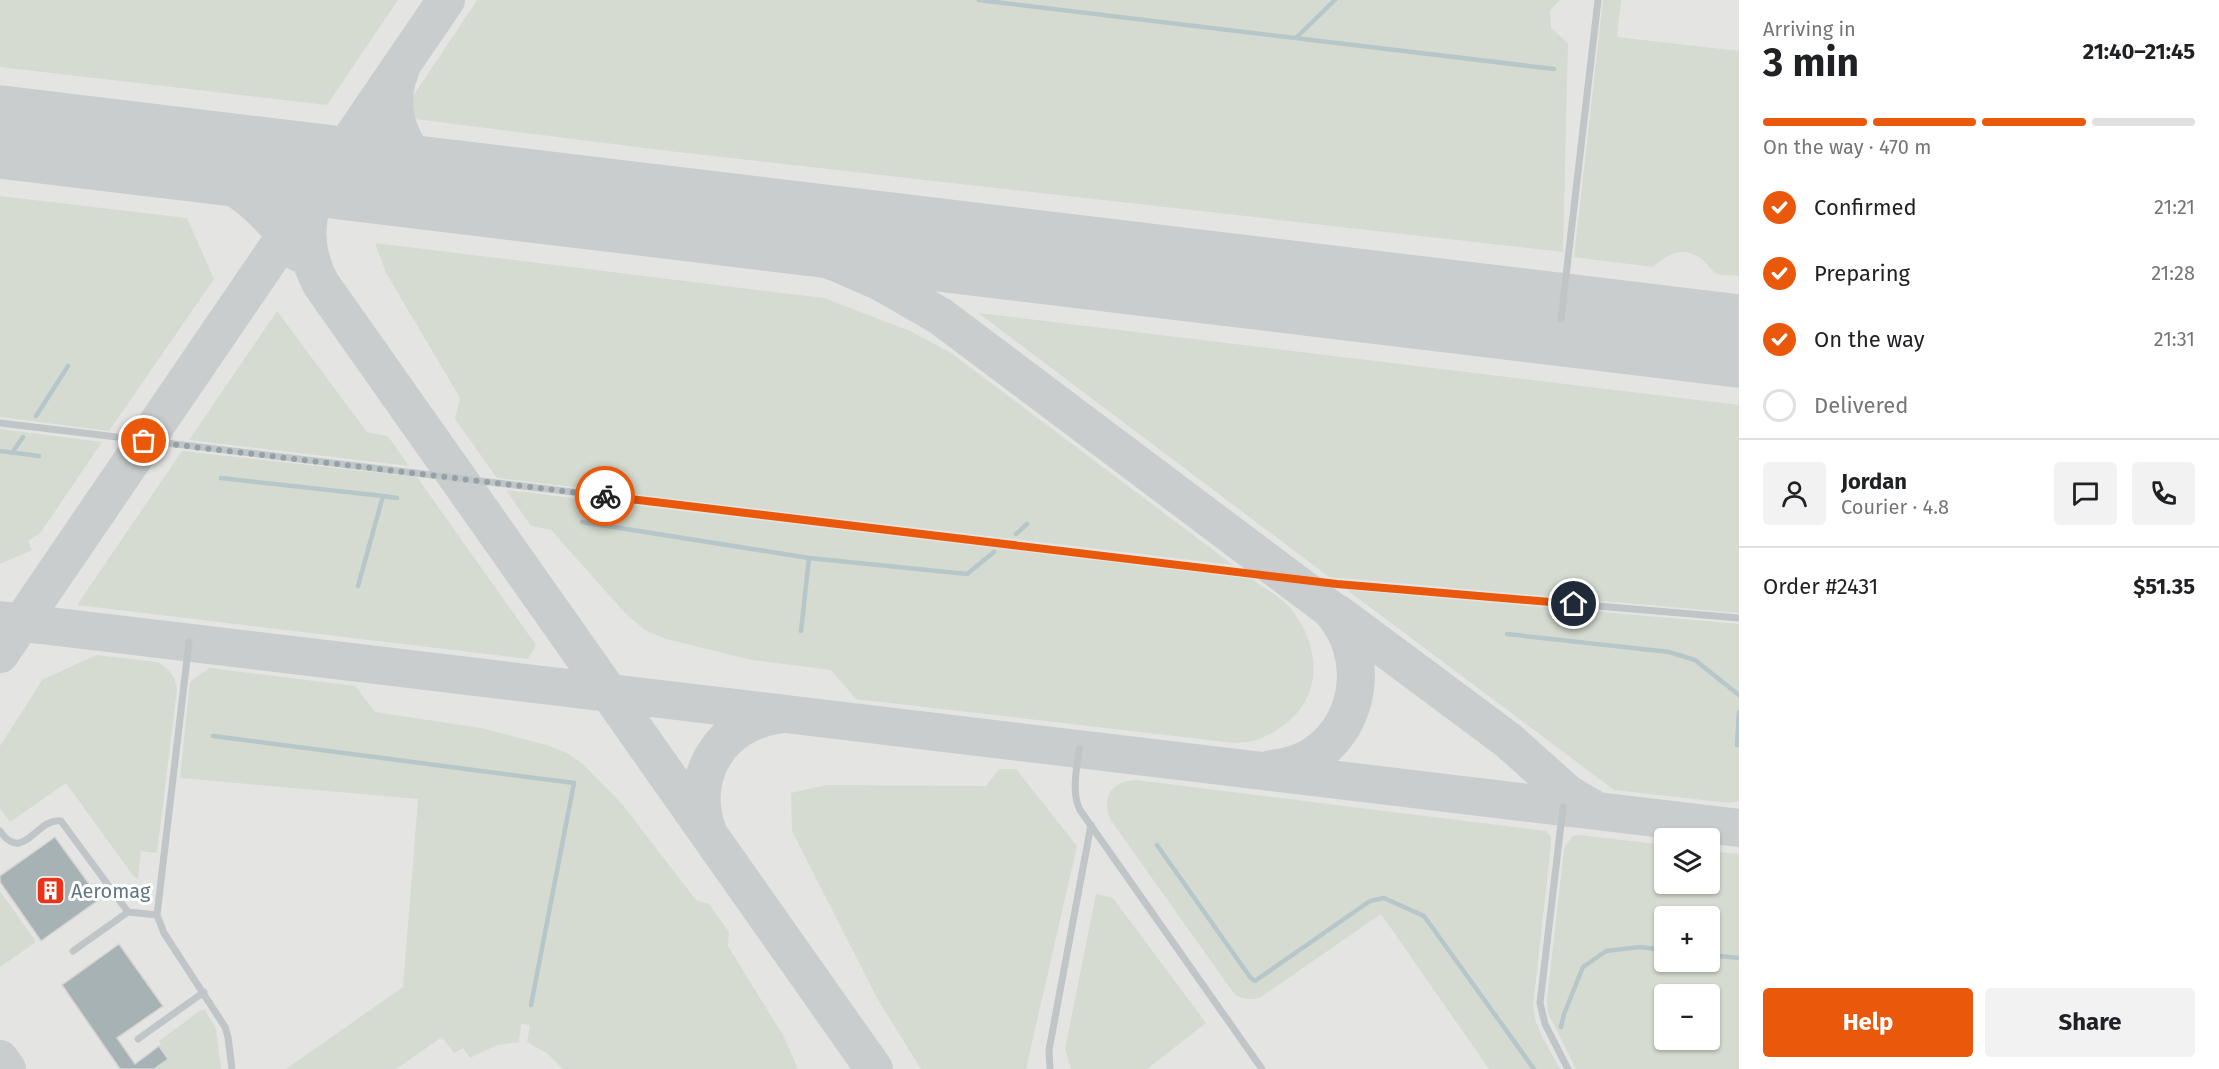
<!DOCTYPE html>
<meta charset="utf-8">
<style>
body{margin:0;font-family:"Fira Sans",sans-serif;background:#f2f2f2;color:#202124;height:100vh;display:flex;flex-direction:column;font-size:22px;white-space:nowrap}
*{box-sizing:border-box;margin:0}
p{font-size:20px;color:#757577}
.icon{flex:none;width:33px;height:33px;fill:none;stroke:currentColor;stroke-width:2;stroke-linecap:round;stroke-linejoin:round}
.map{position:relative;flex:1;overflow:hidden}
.panel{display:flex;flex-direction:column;background:#fff;width:480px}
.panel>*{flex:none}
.controls{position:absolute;left:1654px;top:828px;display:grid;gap:12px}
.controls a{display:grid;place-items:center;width:66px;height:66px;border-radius:6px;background:#fff;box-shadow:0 2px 4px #0004;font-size:30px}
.pin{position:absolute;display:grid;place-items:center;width:51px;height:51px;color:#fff;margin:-26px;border:3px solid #fff;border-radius:50%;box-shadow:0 2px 6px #0007}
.courier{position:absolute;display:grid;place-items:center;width:60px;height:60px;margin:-30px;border:4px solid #ea580c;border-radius:50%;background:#fff;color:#222;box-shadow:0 2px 8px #0007}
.headline em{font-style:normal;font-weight:700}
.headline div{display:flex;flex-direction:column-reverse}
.headline{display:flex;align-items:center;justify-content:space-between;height:102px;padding:0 24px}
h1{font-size:39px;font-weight:700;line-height:45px}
.bar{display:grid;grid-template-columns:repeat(4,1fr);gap:9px 6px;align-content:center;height:72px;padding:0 24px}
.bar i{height:8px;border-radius:4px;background:#e0e0e0}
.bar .current{background:#ea580c}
.bar p{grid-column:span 4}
.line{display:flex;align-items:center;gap:15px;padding:0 24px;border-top:2px solid #e0e0e0}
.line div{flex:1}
.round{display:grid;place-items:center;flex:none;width:63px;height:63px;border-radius:6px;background:#f2f2f2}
ol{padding:0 24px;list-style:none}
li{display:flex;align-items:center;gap:18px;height:66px}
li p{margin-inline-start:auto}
li .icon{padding:6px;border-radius:50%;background:#ea580c;color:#fff;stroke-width:4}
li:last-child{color:#757577}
li i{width:33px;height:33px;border:3px solid #e0e0e0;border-radius:50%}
.cta{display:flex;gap:12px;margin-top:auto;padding:12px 24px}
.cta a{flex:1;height:69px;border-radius:6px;background:#ea580c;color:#fff;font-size:24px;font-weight:700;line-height:69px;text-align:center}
.cta a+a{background:#f2f2f2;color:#202124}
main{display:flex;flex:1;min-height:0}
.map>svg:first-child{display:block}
.built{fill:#e4e5e3;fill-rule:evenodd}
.green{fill:#d5dbd0;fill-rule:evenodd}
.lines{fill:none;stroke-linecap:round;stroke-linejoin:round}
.stream{stroke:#b7c6c9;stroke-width:4.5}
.taxiway{stroke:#c9cdcd;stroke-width:38}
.runway{stroke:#c9cdcd;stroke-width:93}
.building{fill:#a7b2b5;stroke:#d5d4d2;stroke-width:1.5}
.service{stroke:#c0c5c7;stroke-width:7}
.done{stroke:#94a2a8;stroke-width:6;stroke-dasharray:0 10.8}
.route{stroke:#ea580c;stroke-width:8}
.labels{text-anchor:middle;stroke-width:6;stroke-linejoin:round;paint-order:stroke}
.poi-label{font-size:20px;fill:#617782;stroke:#fff;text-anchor:start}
</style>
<main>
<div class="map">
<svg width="1739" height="1069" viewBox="0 0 1739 1069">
<rect width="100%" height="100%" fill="#f4f3ef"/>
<path class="built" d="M 0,0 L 1739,0 L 1739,1069 L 0,1069 ZM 1665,838 L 1710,838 L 1710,884 L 1665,884 ZM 1665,916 L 1710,916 L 1710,962 L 1665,962 ZM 1665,994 L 1710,994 L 1710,1040 L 1665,1040 Z"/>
<path class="green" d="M 0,0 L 398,0 L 327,105 L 0,67 Z
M 477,0 L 1560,0 L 1550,10 L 1551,28 L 1568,43 L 1563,252 L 669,151 L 399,117 Z
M 1603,0 L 1621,0 L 1617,37 L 1739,51 L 1739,276 C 1732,275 1720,276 1715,273 C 1711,270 1708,265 1705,262 C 1687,245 1669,252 1653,267 L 1574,257 Z
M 0,196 L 187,218 L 214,279 L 109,431 L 0,417 Z
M 375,243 L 824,298 L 910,331 L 951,353 L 1233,565 L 497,478 L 455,419 L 460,398 L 386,273 Z
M 277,311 L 367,432 L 388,436 L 409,466 L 189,440 Z
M 978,313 L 1739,405 L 1739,613 L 1329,577 Z
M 0,429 L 102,442 L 41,532 L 28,541 L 32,550 L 0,564 Z
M 182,451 L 417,477 L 536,645 L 528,659 L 77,605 Z
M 506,490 L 1252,579 C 1264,588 1282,598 1292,610 C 1321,648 1324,698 1281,727 C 1274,732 1265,737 1257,740 C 1250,742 1241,742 1234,743 L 856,699 L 831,670 L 752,660 L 666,639 L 645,630 L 625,613 L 551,530 L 531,526 Z
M 1347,590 L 1739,624 L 1739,801 L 1730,803 L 1614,790 Z
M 96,655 L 157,662 C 169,668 175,676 177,689 L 157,853 L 141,851 L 138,879 L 134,877 L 66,783 L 10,822 L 0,808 L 0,746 L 42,680 Z
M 209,668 L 355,686 L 375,712 L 481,728 L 547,745 L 567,753 L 584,765 L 622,804 L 696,900 L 709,904 L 729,932 L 728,946 L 784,1037 L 798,1069 L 563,1069 L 548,1054 L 527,1042 L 530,1025 L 521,1024 L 519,1042 L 497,1045 L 470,1058 L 463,1048 L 454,1053 L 442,1037 L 396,1069 L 286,1069 L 403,987 L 418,799 L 180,778 L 190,682 Z
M 999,769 L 1016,769 L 1077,846 L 1026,1069 L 921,1069 L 878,1000 L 792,831 L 791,793 L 827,785 L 986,786 Z
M 1136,780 L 1546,831 L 1551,837 L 1551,845 L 1533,1006 C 1534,1028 1550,1049 1560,1069 L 1489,1069 L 1381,914 L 1261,997 C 1251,1000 1244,1000 1235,995 L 1110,819 C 1102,795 1111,782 1136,780 Z
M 1580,835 L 1665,845 L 1665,884 L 1710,884 L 1710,851 L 1739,854 L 1739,1069 L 1576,1069 L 1548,1013 L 1547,1000 L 1564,849 L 1572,836 ZM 1665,916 L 1710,916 L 1710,962 L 1665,962 ZM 1665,994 L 1710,994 L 1710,1040 L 1665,1040 Z
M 0,891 L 36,942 L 0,967 Z
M 1096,894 L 1113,898 L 1206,1023 L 1147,1069 L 1071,1069 L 1065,1049 Z
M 201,1010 L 205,1010 L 216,1029 L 221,1069 L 154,1069 L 168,1059 L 159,1046 L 161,1045 L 159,1041 Z"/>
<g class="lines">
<path class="stream" d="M 979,0 L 1554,69
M 1296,38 L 1335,0
M 36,416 L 68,366
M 0,451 L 39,456
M 12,453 L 23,437
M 221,478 L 383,496 L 358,586
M 383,496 L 397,498
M 582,522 L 809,558 L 967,574 L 994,552
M 1016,534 L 1027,524
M 801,631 L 809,558
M 1507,634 L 1669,652 L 1695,660 L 1739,695
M 213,736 L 574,783 L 531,1005
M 1737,745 L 1739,712
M 1157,845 L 1250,977 L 1255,981 L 1370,901 L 1384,898 L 1424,916 L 1534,1069
M 1710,955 L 1739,958
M 1561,1027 L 1564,1014 L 1583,967 L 1606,951 L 1640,947 L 1665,950"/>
<path class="taxiway" d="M 400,71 C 385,109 400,154 437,174 C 450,182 466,185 480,190
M 45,137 C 156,155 229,153 299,253
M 320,184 C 303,217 303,251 321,284 L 874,1069
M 306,210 C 331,187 359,185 390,179
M 731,220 L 849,268 L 879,281 L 940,316 L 1330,609 C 1382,666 1352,763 1271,769
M 1337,613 L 1509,741 L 1568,794 L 1592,808
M 0,620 L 1739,828
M 0,654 L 446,0
M 708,832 C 687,778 720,722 778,715
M 0,1059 L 7,1069"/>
<path class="runway" d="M 0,132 L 1739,341"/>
</g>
<path class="building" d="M 55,837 L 100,899 L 41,941 L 0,882 L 0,876 Z
M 119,944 L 163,1006 L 117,1038 L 135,1064 L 159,1046 L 168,1059 L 154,1069 L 120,1069 L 62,985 Z"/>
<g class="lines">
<path class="service" d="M 1561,319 L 1598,0
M 0,423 L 1337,584 L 1739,618
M 189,642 L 157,915 L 164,933 L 225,1027 L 228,1037 L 232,1069
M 1079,749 C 1077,768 1071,793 1080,810 L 1262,1069
M 1563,807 L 1540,1003 L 1545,1024 L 1568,1069
M 0,831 C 24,865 36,817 61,821 L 128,912 L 157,915
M 73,951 L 128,912
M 138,1039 L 204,992
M 1050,1069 L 1049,1050 L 1091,825"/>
</g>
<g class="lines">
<path class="done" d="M 144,441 L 605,496"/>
<path class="route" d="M 605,496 L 1337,584 L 1574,604"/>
</g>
<defs>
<symbol id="building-square" viewBox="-11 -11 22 22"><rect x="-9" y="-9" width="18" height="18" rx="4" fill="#eb3318" stroke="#fff"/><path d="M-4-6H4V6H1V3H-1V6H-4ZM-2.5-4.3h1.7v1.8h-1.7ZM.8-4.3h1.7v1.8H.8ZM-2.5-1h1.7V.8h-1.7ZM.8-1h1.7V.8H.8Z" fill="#fff"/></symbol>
</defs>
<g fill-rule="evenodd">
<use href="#building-square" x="34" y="874" width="33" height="33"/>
</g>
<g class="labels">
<g class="poi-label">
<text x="71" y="898">Aeromag</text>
</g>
</g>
</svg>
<div class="controls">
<a><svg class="icon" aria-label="layers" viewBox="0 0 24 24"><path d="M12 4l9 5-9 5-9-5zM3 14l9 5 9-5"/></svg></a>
<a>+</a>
<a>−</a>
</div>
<div class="pin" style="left:144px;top:441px;background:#ea580c"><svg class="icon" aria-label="bag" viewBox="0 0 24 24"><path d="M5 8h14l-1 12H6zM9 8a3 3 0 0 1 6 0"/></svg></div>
<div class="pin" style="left:1574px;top:604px;background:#1f2937"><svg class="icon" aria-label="home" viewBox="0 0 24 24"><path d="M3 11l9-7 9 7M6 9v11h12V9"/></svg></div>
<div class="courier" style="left:605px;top:496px"><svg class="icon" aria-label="bike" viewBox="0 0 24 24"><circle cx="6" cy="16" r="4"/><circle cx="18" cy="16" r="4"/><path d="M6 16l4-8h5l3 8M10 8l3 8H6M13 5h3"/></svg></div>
</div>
<section class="panel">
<div class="headline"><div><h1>3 min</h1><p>Arriving in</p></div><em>21:40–21:45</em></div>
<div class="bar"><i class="current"></i><i class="current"></i><i class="current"></i><i></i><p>On the way · 470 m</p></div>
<ol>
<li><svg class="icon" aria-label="check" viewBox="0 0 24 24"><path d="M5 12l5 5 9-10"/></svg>Confirmed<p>21:21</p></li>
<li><svg class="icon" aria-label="check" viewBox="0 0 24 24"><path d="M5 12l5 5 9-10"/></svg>Preparing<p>21:28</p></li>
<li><svg class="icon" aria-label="check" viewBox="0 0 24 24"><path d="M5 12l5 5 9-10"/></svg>On the way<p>21:31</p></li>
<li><i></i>Delivered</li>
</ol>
<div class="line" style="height:108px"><a class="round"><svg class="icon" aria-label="person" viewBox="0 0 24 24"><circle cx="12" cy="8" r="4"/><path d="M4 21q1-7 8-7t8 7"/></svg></a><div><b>Jordan</b><p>Courier · 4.8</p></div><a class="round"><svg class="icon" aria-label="chat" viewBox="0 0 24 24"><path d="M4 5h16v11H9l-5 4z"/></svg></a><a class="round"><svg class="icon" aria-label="phone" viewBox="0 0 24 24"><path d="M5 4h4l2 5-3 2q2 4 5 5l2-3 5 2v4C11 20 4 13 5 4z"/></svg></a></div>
<div class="line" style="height:78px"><div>Order #2431</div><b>$51.35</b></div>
<div class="cta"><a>Help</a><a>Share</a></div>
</section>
</main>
